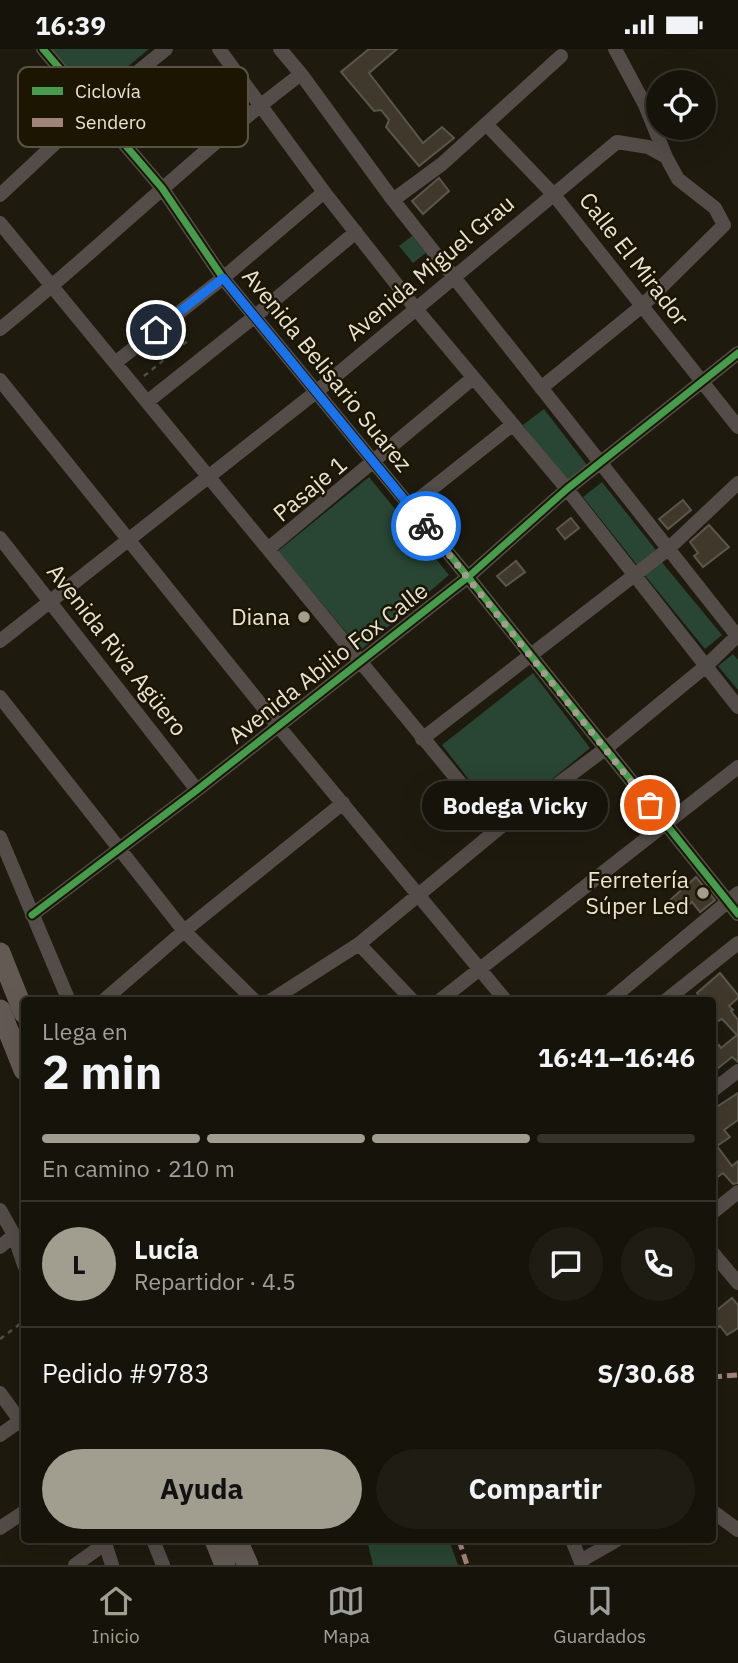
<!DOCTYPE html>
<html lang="es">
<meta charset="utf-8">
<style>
body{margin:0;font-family:"IBM Plex Sans",sans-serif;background:#1f1d13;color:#f1f3f6;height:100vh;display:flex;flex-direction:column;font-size:26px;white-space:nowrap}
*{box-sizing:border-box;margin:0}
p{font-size:23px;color:#9e9e9c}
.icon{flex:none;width:38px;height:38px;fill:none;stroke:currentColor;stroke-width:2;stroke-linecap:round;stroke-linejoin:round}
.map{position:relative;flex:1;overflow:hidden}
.details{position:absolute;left:21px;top:948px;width:695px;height:546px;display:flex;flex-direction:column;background:#16140a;border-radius:7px;box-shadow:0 7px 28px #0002,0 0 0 2px #35332b}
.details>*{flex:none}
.buttons{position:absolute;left:646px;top:21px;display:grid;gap:14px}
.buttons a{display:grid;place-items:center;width:70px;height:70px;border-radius:50%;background:#16140a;box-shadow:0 7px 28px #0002,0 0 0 2px #35332b;font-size:35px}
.pin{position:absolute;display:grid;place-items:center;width:60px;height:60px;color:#fff;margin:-30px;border:4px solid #fff;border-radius:50%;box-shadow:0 2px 7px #0007}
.courier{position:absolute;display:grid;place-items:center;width:70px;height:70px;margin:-35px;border:5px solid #1a73e8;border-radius:50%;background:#fff;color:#222;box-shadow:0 2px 9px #0007}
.bubble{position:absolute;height:49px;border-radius:24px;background:#16140a;box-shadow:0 7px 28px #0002,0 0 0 2px #35332b;font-size:23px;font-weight:700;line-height:49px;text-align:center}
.head em{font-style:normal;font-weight:700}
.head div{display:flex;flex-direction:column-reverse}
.head{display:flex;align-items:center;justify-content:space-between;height:119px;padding:0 21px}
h1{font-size:46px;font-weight:700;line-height:52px}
.bar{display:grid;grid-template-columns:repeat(4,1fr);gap:10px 7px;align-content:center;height:84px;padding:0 21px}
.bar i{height:9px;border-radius:5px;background:#35332b}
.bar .on{background:#a19d8f}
.bar p{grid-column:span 4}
.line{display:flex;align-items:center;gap:18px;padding:0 21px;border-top:2px solid #35332b}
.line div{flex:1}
.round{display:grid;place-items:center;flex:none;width:74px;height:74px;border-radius:37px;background:#1f1d13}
.action{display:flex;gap:14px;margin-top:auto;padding:14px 21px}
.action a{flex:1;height:80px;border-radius:42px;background:#a19d8f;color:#111;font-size:28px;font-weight:700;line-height:80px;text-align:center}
.action a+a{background:#1f1d13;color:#f1f3f6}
.status{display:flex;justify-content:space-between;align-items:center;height:49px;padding:0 35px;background:#16140a;direction:ltr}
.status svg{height:19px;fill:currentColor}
.menu{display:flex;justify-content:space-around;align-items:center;height:98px;border-top:2px solid #35332b;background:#16140a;font-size:19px;color:#9e9e9c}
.menu a{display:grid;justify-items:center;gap:4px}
.menu .on{color:#a19d8f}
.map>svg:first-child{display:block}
.green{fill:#294533}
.building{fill:#40392b;stroke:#5a564c;stroke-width:2}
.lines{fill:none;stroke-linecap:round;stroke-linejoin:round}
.path{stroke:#534e49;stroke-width:2.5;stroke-dasharray:5 5;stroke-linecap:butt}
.minor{stroke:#534c48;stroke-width:14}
.highway{stroke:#645a54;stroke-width:21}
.quiet{stroke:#a18479;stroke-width:5;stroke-dasharray:10 5;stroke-linecap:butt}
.cycleway-casing{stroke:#1c1501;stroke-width:11}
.cycleway{stroke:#469c4c;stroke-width:7}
.done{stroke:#a19d8f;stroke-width:7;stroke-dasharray:0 12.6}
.route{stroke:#1a73e8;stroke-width:9}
.poi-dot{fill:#a19d8f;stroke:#1c1501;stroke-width:2.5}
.labels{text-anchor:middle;stroke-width:5;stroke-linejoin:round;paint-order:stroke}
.street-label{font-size:23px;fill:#e7e3d5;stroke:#1c1501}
.poi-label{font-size:23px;fill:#e7e3d5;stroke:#1c1501;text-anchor:end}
.key{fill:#1c1501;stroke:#595341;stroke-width:2}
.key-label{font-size:19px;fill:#e7e3d5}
</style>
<div class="status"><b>16:39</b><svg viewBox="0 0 49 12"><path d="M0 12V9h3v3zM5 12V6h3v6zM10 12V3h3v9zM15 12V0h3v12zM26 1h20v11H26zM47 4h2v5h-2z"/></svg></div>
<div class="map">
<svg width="738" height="1516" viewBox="0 0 738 1516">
<rect width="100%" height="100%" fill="#1e1a0e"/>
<path class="green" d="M 50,0 L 149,0 L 91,48 Z
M 412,187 L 426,204 L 413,214 L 399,197 Z
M 544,360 L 590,420 L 569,436 L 523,376 Z
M 369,428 L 449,526 L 361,601 L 278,502 Z
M 602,433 L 656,501 L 637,516 L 583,448 Z
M 660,511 L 722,586 L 705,600 L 643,524 Z
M 733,605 L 738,611 L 738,641 L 718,617 Z
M 533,624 L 590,699 L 501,772 L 442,696 Z
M 367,1491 L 449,1491 L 458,1516 L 373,1516 Z"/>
<path class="building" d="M 369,0 L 397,0 L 369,24 L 423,94 L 442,78 L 454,89 L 419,117 L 386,78 L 389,71 L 381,61 L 374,62 L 341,23 Z
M 439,129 L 449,142 L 423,165 L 412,152 Z
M 683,451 L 691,461 L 668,480 L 659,470 Z
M 571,469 L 579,479 L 565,490 L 557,480 Z
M 709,476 L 729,498 L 703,518 L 694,507 L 698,504 L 690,493 Z
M 516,512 L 525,523 L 506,537 L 497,527 Z
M 637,756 L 651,774 L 640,782 L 626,765 Z
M 696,828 L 715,851 L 700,863 L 692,853 L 679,864 L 669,852 Z
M 720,924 L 738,946 L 738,949 L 729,957 L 733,961 L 731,962 L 738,971 L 738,1013 L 732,1008 L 712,1024 L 712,1002 L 719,996 L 721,999 L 737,986 L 722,970 L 712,975 L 712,952 L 703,952 L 697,944 Z
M 738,1044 L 738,1071 L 724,1081 L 730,1088 L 717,1097 L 732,1117 L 738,1112 L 738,1134 L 733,1135 L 723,1124 L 712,1132 L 712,1061 Z
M 732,1249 L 738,1256 L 738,1279 L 727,1286 L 720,1277 L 712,1283 L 712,1265 Z"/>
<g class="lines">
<path class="path" d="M 144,327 L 190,290
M 0,1290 L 24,1272"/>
<path class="minor" d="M 43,0 L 162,139 L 223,229 L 468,528 L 738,865
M 219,0 L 324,143 L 416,260 L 567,440 L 738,658
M 280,0 L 301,25 L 393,151 L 738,588
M 487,76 L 554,146 L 738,378
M 0,146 L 93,59 L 166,0
M 393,151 L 442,115 L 561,7
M 0,174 L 498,780
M 0,280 C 103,197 196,104 301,25
M 115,314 L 223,229 L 324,143
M 0,331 L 279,678 L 506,952
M 541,339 L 642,257 L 724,176 L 715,159 L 678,130 L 666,108 L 645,56 L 615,0
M 147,353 L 254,268 L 356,183
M 410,457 L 512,376
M 0,489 L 197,741
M 268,500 L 473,329
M 0,592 L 316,343 L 617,93 L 648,98 L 666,108
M 0,648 L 184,882 L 255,952
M 422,690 L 667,501 L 738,434
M 0,788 L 69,952
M 32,866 L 197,741 L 468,528 L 567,440 L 738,304
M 359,895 L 413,952
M 103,952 L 184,882 L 343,754
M 270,952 L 359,895 L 498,780 L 605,700 L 706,617 L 738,586
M 439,952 L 738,718
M 609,952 L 738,844
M 665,952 L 738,894
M 712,1042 L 738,1022
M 0,1161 L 14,1186 L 24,1216
M 712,1164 L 738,1143
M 0,1198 L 14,1186
M 712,1203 L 738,1234
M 0,1344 L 24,1377
M 0,1386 L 24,1369
M 712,1462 L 738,1481
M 0,1479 L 24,1463
M 104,1491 L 112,1516
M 153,1491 L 163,1516
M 572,1491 L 582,1516
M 582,1511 L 617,1491
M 75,1516 L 106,1494"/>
<path class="highway" d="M 0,904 L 24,964
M 0,961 L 24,1021
M 215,1491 L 225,1516
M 237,1491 L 248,1516"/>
<path class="quiet" d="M 712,1328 L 738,1326
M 459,1491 L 467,1516"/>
<defs>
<path id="cycleway" d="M 43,0 L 162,139 L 223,229 L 468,528 L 738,865
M 32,866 L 197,741 L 468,528 L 567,440 L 738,304"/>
</defs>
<use href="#cycleway" class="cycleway-casing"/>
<use href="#cycleway" class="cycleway"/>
</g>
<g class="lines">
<path class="done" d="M 426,477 L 650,756"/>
<path class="route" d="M 156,281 L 223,229 L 426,477"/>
</g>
<g class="poi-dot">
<circle cx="304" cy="568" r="7"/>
<circle cx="703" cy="844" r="7"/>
</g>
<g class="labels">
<g class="street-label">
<text transform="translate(634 210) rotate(52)" y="8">Calle El Mirador</text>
<text transform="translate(430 219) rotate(-40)" y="8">Avenida Miguel Grau</text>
<text transform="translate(327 321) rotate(51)" y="8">Avenida Belisario Suarez</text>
<text transform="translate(310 440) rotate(-40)" y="8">Pasaje 1</text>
<text transform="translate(117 601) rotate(52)" y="8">Avenida Riva Agüero</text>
<text transform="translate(328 614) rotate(-38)" y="8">Avenida Abilio Fox Calle</text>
</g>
<g class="poi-label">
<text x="290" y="576">Diana</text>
<text x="689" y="839">Ferretería<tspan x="689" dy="26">Súper Led</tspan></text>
</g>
</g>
<rect x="18" y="18" width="230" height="80" rx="10" class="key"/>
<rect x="32" y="38" width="31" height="8" fill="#469c4c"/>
<rect x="32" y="69" width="31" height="9" fill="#a18479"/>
<g class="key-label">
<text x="75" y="49">Ciclovía</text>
<text x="75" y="80">Sendero</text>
</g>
</svg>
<div class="buttons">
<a><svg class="icon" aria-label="locate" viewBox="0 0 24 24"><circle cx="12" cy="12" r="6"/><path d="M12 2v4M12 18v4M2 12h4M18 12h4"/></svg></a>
</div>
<div class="pin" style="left:650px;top:756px;background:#ea580c"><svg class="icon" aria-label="bag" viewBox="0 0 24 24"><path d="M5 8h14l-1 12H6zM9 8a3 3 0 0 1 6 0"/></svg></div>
<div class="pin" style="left:156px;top:281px;background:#1f2937"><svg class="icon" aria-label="home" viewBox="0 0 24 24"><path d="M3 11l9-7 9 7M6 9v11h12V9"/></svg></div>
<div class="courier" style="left:426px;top:477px"><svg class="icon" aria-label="bike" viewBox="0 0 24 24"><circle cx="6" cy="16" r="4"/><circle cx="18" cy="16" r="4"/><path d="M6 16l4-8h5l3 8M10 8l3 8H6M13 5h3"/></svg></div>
<div class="bubble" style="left:422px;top:732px;width:186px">Bodega Vicky</div>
<section class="details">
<div class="head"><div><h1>2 min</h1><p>Llega en</p></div><em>16:41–16:46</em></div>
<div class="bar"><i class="on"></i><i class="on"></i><i class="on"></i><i></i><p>En camino · 210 m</p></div>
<div class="line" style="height:126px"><b class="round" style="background:#a19d8f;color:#111">L</b><div><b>Lucía</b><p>Repartidor · 4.5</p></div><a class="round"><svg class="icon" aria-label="chat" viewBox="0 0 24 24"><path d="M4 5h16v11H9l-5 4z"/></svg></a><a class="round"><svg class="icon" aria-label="phone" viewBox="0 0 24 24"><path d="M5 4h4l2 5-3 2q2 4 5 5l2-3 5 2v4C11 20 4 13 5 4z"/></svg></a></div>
<div class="line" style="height:91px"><div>Pedido #9783</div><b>S/30.68</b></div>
<div class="action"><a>Ayuda</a><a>Compartir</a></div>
</section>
</div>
<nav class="menu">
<a class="on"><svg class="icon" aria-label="home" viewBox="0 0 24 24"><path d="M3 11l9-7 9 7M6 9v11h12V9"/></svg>Inicio</a>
<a><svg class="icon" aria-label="map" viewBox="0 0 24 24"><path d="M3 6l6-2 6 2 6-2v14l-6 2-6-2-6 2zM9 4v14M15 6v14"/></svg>Mapa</a>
<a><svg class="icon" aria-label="saved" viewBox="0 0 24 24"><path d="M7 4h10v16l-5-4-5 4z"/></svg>Guardados</a>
</nav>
